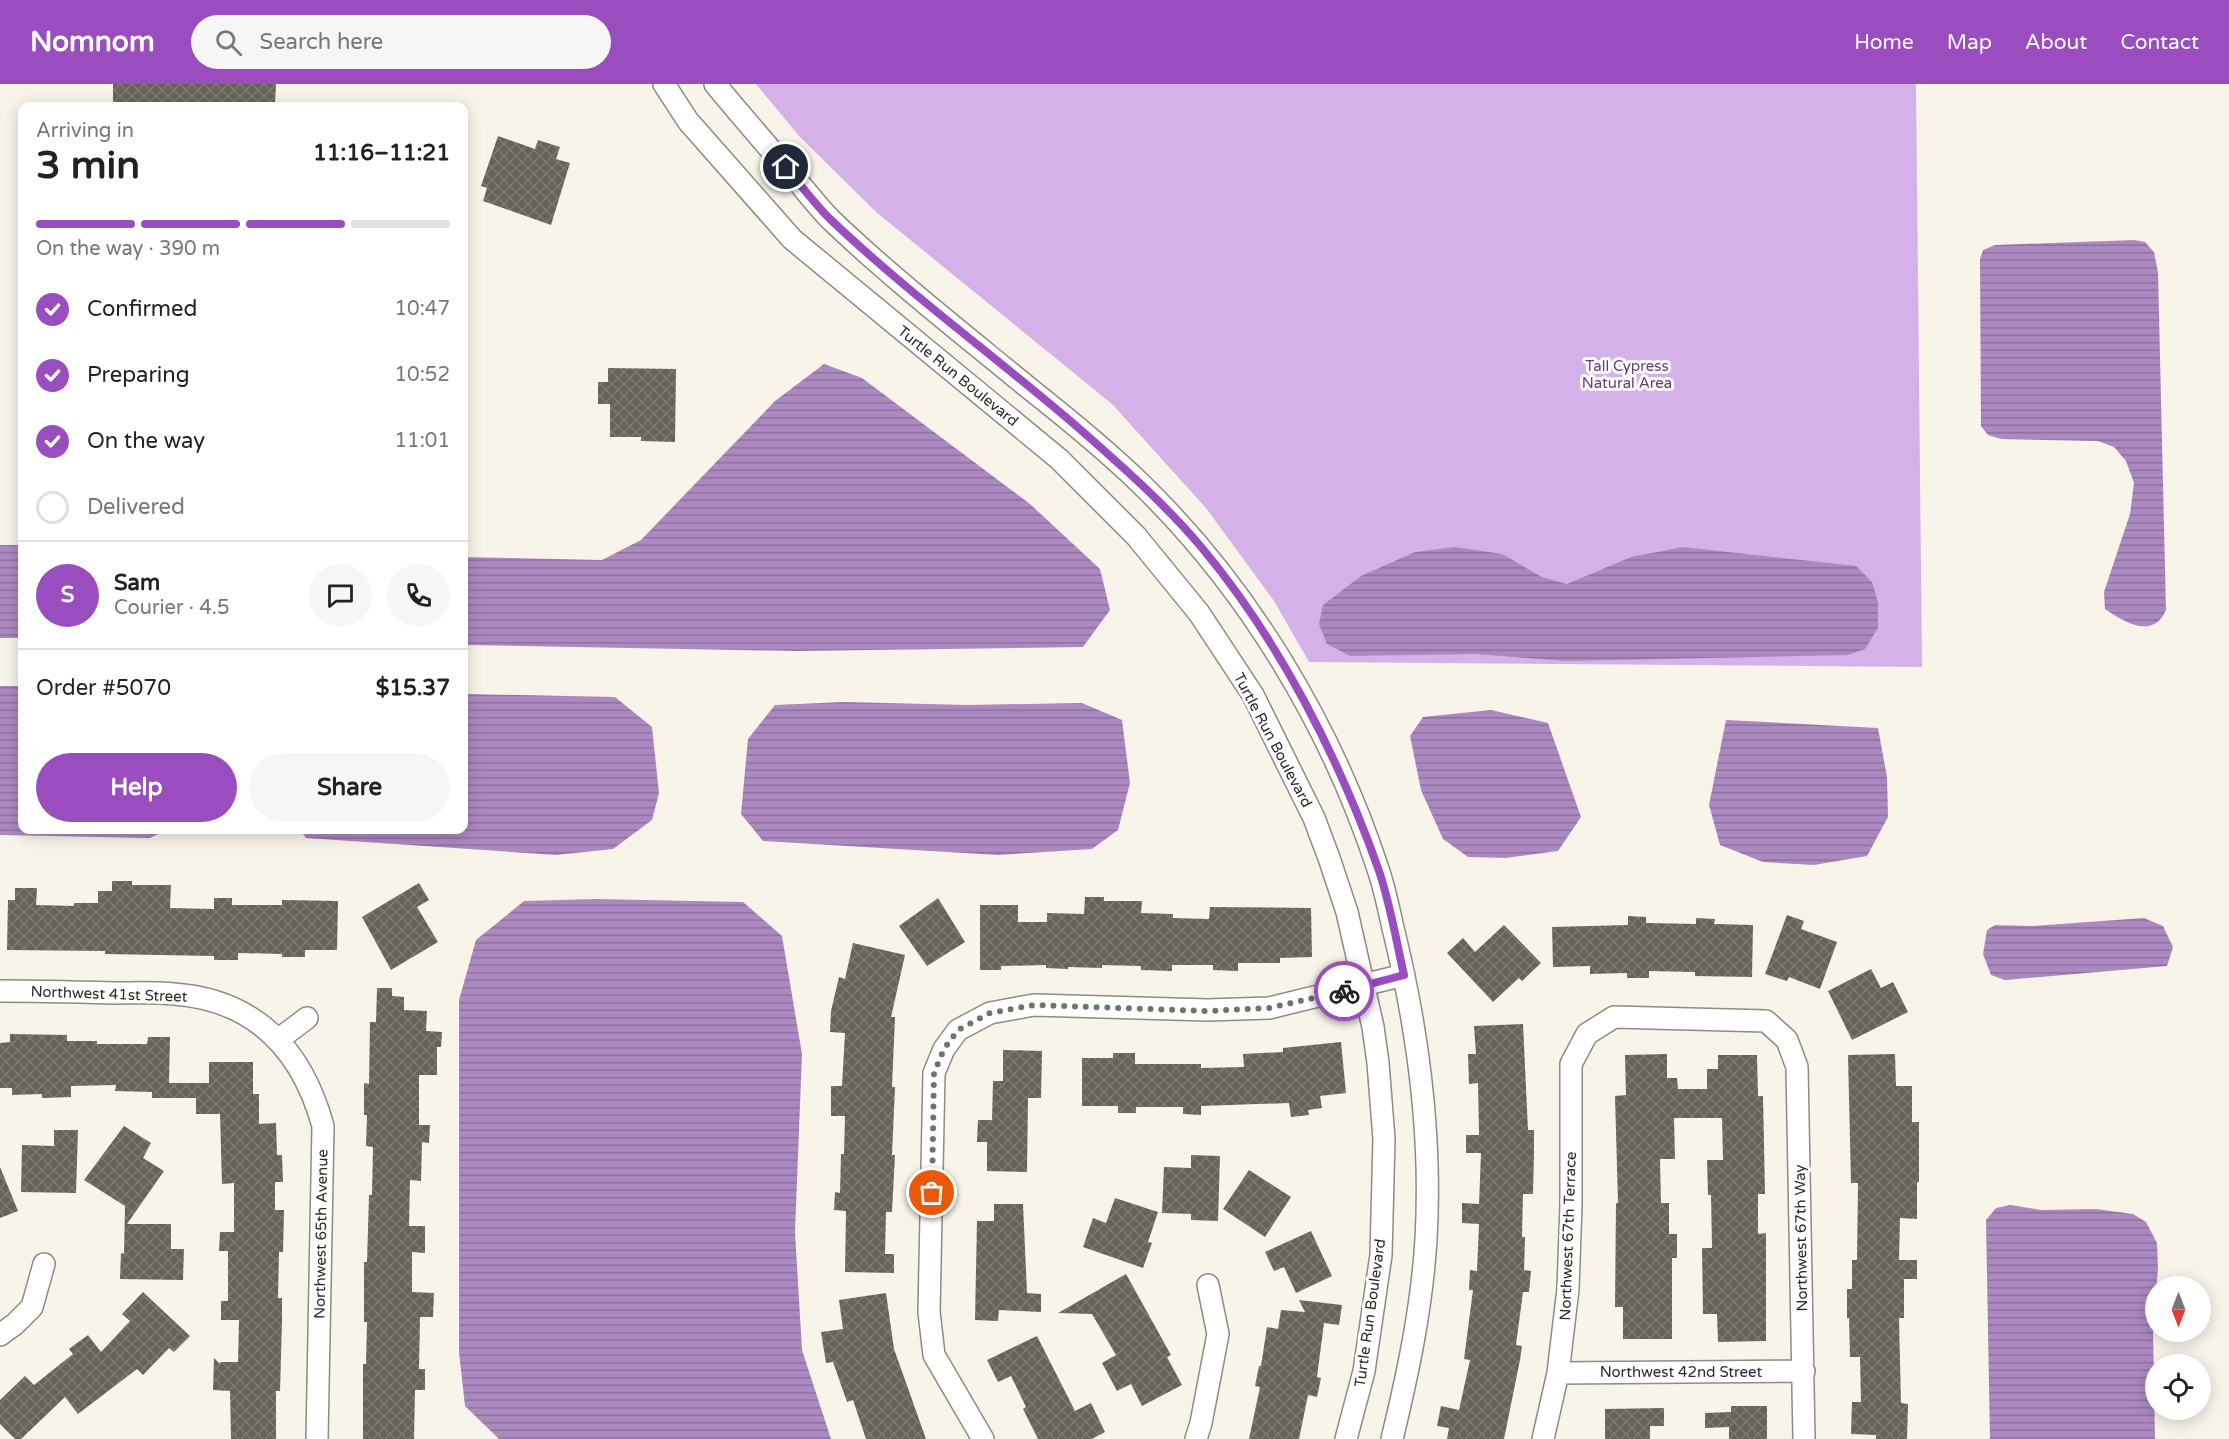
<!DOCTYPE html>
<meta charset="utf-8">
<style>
body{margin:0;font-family:"Varela Round",sans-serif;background:#f6f6f6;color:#222;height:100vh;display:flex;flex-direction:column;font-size:22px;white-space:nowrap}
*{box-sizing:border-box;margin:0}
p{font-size:20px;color:#767676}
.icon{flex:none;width:33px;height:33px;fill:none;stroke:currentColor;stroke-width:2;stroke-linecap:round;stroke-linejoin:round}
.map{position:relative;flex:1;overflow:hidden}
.panel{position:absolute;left:18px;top:18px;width:450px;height:732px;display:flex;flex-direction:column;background:#fff;border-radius:12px;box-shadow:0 3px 15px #0003}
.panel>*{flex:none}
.needle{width:39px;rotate:180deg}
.tools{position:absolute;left:2145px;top:1192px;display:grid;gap:12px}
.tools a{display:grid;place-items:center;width:66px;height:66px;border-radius:50%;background:#fff;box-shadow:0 3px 15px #0003;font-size:30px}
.pin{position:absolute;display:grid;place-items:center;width:51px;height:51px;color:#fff;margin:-26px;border:3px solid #fff;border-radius:50%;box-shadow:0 2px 6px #0007}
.courier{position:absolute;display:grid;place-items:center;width:60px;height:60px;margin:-30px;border:4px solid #994dbe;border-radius:50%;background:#fff;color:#222;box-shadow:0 2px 8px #0007}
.head em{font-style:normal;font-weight:700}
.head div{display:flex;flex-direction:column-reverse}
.head{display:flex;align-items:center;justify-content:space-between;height:102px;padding:0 18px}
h1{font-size:39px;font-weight:700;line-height:45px}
.bar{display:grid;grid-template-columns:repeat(4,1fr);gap:9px 6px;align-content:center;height:72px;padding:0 18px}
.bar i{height:8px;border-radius:4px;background:#e0e0e0}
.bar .selected{background:#994dbe}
.bar p{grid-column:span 4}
.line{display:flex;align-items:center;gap:15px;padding:0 18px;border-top:2px solid #e0e0e0}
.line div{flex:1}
.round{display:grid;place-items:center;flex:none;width:63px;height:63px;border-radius:32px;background:#f6f6f6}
ol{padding:0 18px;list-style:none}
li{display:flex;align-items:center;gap:18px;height:66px}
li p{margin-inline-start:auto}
li .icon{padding:6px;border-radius:50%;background:#994dbe;color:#fff;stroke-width:4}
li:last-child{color:#767676}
li i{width:33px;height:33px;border:3px solid #e0e0e0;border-radius:50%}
.primary-button{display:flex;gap:12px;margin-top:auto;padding:12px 18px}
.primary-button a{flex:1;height:69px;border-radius:36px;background:#994dbe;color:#fff;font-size:24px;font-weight:700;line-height:69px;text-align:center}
.primary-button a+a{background:#f6f6f6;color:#222}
header{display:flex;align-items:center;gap:36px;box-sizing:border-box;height:84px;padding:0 30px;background:#994dbe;color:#fff}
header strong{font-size:28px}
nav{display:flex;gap:33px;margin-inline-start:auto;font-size:21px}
.search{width:420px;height:54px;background:#f6f6f6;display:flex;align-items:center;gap:15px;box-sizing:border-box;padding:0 21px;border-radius:33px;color:#767676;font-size:22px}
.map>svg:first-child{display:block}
.green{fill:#d5b1ea}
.water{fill:url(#water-rules)}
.building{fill:url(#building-cross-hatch)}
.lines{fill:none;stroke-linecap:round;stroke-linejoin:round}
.minor-casing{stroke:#8e8b80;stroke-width:24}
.minor{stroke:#fff;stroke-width:21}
.done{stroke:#73716a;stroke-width:6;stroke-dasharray:0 10.8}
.route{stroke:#994dbe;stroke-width:8}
.labels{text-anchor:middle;stroke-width:6;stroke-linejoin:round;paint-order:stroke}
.park-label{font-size:15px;fill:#67397e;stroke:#fff}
.street-label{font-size:15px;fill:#2b2a26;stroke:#fff}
</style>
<header>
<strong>Nomnom</strong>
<div class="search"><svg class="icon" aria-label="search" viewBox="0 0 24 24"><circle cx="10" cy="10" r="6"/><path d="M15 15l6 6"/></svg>Search here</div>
<nav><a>Home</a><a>Map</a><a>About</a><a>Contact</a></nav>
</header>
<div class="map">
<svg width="2229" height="1355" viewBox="0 0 2229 1355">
<defs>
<pattern id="water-rules" width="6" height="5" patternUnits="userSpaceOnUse" patternTransform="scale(1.5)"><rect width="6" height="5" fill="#ad89c1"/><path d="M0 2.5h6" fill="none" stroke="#8d709d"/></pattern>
<pattern id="building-cross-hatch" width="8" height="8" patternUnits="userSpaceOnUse" patternTransform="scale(1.5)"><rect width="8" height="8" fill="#666359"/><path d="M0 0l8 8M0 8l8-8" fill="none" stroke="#7c7a72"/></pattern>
</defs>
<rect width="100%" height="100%" fill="#f8f4e9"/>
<path class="green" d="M 756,0 L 1916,0 L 1922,583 L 1309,578 L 1274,517 L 1206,424 L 1112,320 L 876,128 L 799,52 Z"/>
<path class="water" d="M 2134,156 L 2145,158 L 2154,168 L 2158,188 L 2166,526 C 2153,556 2124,538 2105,525 L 2104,508 L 2130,430 L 2134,399 L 2126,377 L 2114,363 L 2098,357 L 2001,355 L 1988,351 L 1981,342 L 1980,175 L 1983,166 L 1995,161 Z
M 824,280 L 862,294 L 1030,420 L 1100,485 L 1110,526 L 1083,563 L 797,567 L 464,561 L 464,473 L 602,476 L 641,456 L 775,317 Z
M 0,461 L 22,461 L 22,554 L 0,554 Z
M 1455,463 L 1502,470 L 1542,493 L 1567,500 L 1631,473 L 1683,463 L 1856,482 L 1872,498 L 1878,518 L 1878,544 L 1865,565 L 1848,571 L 1566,577 L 1475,570 L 1350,572 L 1327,560 L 1319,540 L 1323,521 L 1361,492 L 1415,468 Z
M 0,602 L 22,602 L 22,746 L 167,746 L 150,754 L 0,751 Z
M 464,610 L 615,613 L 652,643 L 659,709 L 652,736 L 613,765 L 556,771 L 306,754 L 300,746 L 464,746 Z
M 844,618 L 968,621 L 1082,619 L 1122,636 L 1130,699 L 1118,746 L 1092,765 L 998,771 L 763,757 L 741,730 L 748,655 L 775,621 Z
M 1491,626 L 1548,639 L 1581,733 L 1558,767 L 1506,774 L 1468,773 L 1443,755 L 1421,706 L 1410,652 L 1423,633 Z
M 1726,636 L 1878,644 L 1887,693 L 1888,733 L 1867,772 L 1814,781 L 1763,778 L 1720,761 L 1709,721 Z
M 596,815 L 743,818 L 782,852 L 802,970 L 795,1148 L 802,1266 L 831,1355 L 499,1355 L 465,1322 L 459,1268 L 459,916 L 476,856 L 524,817 Z
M 2144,834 L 2163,842 L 2173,863 L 2167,882 L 2005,896 L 1991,891 L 1983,870 L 1987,846 L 1995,841 L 2033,842 Z
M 2010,1121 L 2041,1126 L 2096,1125 L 2133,1130 L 2146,1138 L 2157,1159 L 2158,1184 L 2153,1245 L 2155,1355 L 1990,1355 L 1986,1136 L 1996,1124 Z"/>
<path class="building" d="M 113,0 L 276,0 L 275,21 L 113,22 Z
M 498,52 L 535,65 L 538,56 L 560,63 L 556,75 L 570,79 L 551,141 L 483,117 L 487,104 L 481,102 Z
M 608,284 L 676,285 L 675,358 L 641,357 L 641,353 L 610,353 L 610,320 L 598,320 L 598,298 L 608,298 Z
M 112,797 L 132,797 L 132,801 L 171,801 L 170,824 L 214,825 L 214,814 L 232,814 L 232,821 L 282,821 L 282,816 L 338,817 L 337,866 L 305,866 L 305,873 L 282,873 L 282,870 L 238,869 L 238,876 L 214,876 L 214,872 L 105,870 L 105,867 L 7,866 L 8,816 L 15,816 L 15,804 L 37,804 L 36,821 L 74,822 L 74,819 L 98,819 L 98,807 L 112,807 Z
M 419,799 L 429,816 L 417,823 L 438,858 L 391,886 L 362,833 Z
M 1085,813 L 1104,813 L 1104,817 L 1142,817 L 1141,829 L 1173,830 L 1173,834 L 1209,835 L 1210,823 L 1311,824 L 1312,873 L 1280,874 L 1280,879 L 1238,879 L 1238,887 L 1213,886 L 1213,881 L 1172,881 L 1172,887 L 1141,886 L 1141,882 L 1102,881 L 1102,884 L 1068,883 L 1068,885 L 1046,884 L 1046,881 L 1001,882 L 1001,886 L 980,886 L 980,821 L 1018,821 L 1018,838 L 1047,838 L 1047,829 L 1084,830 Z
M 938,814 L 965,858 L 927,882 L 899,842 Z
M 1787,831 L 1804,837 L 1801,845 L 1837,858 L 1820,905 L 1789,893 L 1787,897 L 1765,890 Z
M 1628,832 L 1646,833 L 1646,839 L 1696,840 L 1696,834 L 1715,835 L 1714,840 L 1753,841 L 1752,893 L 1695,892 L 1695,888 L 1649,887 L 1649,894 L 1627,894 L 1627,889 L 1590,890 L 1590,882 L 1553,883 L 1552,843 L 1628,841 Z
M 1504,841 L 1541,879 L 1522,897 L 1519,894 L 1493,918 L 1447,869 L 1463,854 L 1475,868 Z
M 853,859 L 905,871 L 891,933 L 895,933 L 892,1003 L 895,1003 L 892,1071 L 895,1071 L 892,1128 L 886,1128 L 885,1170 L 894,1170 L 894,1189 L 845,1188 L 846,1127 L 834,1126 L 835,1108 L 840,1109 L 841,1070 L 844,1070 L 845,1032 L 831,1032 L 831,1002 L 842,1002 L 845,949 L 830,948 L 831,927 L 839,893 L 845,895 Z
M 1871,885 L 1881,904 L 1893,898 L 1908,928 L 1852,956 L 1828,907 Z
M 377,904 L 392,904 L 392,912 L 404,913 L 404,926 L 427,927 L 426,947 L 442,948 L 441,963 L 437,963 L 437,991 L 419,991 L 419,1041 L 430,1041 L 429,1059 L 422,1058 L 421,1097 L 410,1096 L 409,1142 L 425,1142 L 425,1169 L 412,1168 L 412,1208 L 434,1209 L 433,1233 L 420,1233 L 419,1285 L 425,1285 L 425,1306 L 415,1306 L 414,1355 L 363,1355 L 363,1280 L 366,1280 L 367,1238 L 364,1238 L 364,1178 L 367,1178 L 369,1111 L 372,1111 L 373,1063 L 366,1062 L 367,1031 L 364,1031 L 364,999 L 369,1000 L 370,938 L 376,938 Z
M 1523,940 L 1528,1046 L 1534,1046 L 1534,1069 L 1533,1110 L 1523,1110 L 1522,1153 L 1525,1153 L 1524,1186 L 1531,1187 L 1529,1208 L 1523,1208 L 1516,1261 L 1522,1262 L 1520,1276 L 1504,1355 L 1447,1355 L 1449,1344 L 1437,1342 L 1441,1322 L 1459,1326 L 1470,1276 L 1464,1275 L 1473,1206 L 1469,1206 L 1470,1186 L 1477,1187 L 1479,1140 L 1462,1139 L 1462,1119 L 1479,1120 L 1481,1069 L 1466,1069 L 1466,1051 L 1479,1051 L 1478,999 L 1469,1000 L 1468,970 L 1476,970 L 1474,942 Z
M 10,950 L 67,951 L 67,957 L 97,957 L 97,960 L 147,960 L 148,953 L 170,953 L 169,999 L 209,999 L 209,978 L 253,978 L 253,1010 L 259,1010 L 259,1040 L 276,1039 L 277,1071 L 282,1071 L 283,1098 L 275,1098 L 275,1126 L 284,1126 L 283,1168 L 279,1168 L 278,1214 L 282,1214 L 282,1237 L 280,1307 L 276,1307 L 276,1355 L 231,1355 L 230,1307 L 213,1306 L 214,1274 L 220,1280 L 220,1278 L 238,1278 L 239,1236 L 221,1236 L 221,1217 L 228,1217 L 228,1167 L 219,1167 L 220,1148 L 234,1148 L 234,1099 L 222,1100 L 220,1030 L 196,1030 L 196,1014 L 152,1014 L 152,1008 L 115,1007 L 116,1001 L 71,1002 L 71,1013 L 42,1014 L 42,1010 L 12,1011 L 12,1004 L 0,1004 L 0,959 L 10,958 Z
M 1341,958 L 1346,1009 L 1320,1012 L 1322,1024 L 1308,1026 L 1309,1031 L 1291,1033 L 1289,1019 L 1201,1022 L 1201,1031 L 1183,1030 L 1183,1023 L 1136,1023 L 1136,1029 L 1118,1029 L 1118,1022 L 1082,1022 L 1082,974 L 1113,974 L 1113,969 L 1135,969 L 1135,980 L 1201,980 L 1201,984 L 1244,983 L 1243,970 L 1283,968 L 1283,964 Z
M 1003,966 L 1042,967 L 1041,1014 L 1028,1014 L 1027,1088 L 987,1087 L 987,1058 L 977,1058 L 978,1036 L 992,1036 L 993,997 L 1003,997 Z
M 1667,970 L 1667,994 L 1677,994 L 1678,1005 L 1707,1005 L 1707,985 L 1718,985 L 1718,971 L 1757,971 L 1758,1012 L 1763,1012 L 1765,1110 L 1758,1110 L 1758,1150 L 1766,1149 L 1766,1257 L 1718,1258 L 1717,1230 L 1703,1230 L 1702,1164 L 1712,1164 L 1711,1111 L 1708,1111 L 1707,1076 L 1723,1076 L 1722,1034 L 1674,1034 L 1675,1075 L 1660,1075 L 1661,1119 L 1669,1119 L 1669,1150 L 1677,1150 L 1677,1174 L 1672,1174 L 1672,1255 L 1623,1255 L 1623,1223 L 1615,1223 L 1616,1119 L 1618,1119 L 1615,1012 L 1626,1011 L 1625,971 Z
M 1895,970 L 1896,1002 L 1912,1002 L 1912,1038 L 1919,1038 L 1919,1098 L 1917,1098 L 1917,1135 L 1900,1134 L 1899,1176 L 1917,1176 L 1917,1195 L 1904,1195 L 1904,1234 L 1899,1234 L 1901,1319 L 1908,1320 L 1907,1355 L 1876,1355 L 1876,1351 L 1851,1350 L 1852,1318 L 1861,1318 L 1860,1273 L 1850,1273 L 1849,1234 L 1847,1234 L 1847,1205 L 1852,1205 L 1852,1176 L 1857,1176 L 1858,1099 L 1851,1099 L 1848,971 Z
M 124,1042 L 151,1059 L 143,1074 L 164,1087 L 127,1140 L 171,1140 L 171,1165 L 184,1165 L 183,1196 L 120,1195 L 121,1169 L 124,1170 L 125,1122 L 84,1096 Z
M 54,1046 L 78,1046 L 76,1109 L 21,1108 L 22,1061 L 54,1062 Z
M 1191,1071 L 1220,1072 L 1218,1137 L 1191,1136 L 1191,1130 L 1162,1129 L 1164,1083 L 1191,1084 Z
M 0,1083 L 18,1127 L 0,1134 Z
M 1249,1086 L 1291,1113 L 1265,1153 L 1223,1125 Z
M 1115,1114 L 1158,1128 L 1148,1158 L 1152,1159 L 1143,1184 L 1083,1163 L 1093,1134 L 1106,1139 Z
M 994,1120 L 1023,1120 L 1027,1209 L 1041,1210 L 1041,1228 L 999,1226 L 998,1237 L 975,1236 L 977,1137 L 994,1137 Z
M 1311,1147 L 1332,1192 L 1296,1209 L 1284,1183 L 1274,1187 L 1265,1168 Z
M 1126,1190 L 1171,1271 L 1167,1273 L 1182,1301 L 1142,1322 L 1131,1300 L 1117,1307 L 1102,1279 L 1116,1271 L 1092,1230 L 1058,1229 Z
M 143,1208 L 190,1252 L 174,1268 L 169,1264 L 143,1291 L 137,1285 L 78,1330 L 65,1313 L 21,1355 L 15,1355 L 0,1340 L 0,1316 L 25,1292 L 34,1301 L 73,1270 L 69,1265 L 88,1251 L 101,1268 L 130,1237 L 122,1230 Z
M 886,1209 L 894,1265 L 926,1355 L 866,1355 L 853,1316 L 847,1318 L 833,1278 L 826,1279 L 821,1248 L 843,1245 L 839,1216 Z
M 1299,1216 L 1342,1221 L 1339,1241 L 1324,1239 L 1317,1293 L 1321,1294 L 1317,1313 L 1308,1311 L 1299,1355 L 1249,1355 L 1260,1303 L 1255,1302 L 1259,1282 L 1261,1282 L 1267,1243 L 1278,1245 L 1281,1226 L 1305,1228 Z
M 1037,1252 L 1075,1327 L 1091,1319 L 1105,1348 L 1092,1355 L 1038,1355 L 1023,1325 L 1026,1323 L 1011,1292 L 998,1298 L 987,1276 Z
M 1731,1322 L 1767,1322 L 1767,1355 L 1729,1355 L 1729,1343 L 1705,1344 L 1705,1329 L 1731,1328 Z
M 1664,1324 L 1664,1342 L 1650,1342 L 1650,1355 L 1605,1355 L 1605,1325 Z"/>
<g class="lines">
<defs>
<path id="minor" d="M 664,0 L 688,37 L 792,155 L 1059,375 L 1136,452 L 1199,529 L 1253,611 L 1314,734 L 1329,774 L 1347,828 L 1373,943 L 1378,979 L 1384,1055 L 1381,1171 L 1364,1287 L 1346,1355
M 715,0 C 739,29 764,58 789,87 C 803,103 816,121 831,136 C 894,196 963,250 1030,305 C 1068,335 1106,366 1141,400 C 1249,505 1331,642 1378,785 C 1385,805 1389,827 1394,848 C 1418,947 1432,1052 1426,1155 C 1422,1223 1408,1289 1392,1355
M 0,907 C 38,907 76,908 114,909 C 134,909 154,908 174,910 C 256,916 302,966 323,1042 L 317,1355
M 279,955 L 307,934
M 0,1251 L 15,1240 L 32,1223 L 44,1180
M 1558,1289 L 1804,1287
M 983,1355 L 934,1271 L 929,1228 L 934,989 L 944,965 L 958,946 L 990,929 L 1034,921 L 1208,926 L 1269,924 L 1404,891
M 1196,1355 L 1201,1339 L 1218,1250 L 1208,1201
M 1543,1355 L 1558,1289 L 1568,1205 L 1571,1121 L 1571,980 L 1587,950 L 1614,933 L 1766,937 L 1787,956 L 1797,983 L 1804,1355"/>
</defs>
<use href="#minor" class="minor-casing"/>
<use href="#minor" class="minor"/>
</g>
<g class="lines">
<path class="done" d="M 932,1109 L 934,989 L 944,965 L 958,946 L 990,929 L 1034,921 L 1208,927 L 1269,924 L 1344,907"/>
<path class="route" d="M 786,83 C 800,100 814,119 830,135 C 910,211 999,275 1082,347 C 1124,384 1167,422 1202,464 C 1279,556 1338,672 1378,784 C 1390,818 1396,856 1404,891 L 1344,907"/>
</g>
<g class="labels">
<g class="park-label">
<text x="1627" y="287">Tall Cypress<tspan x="1627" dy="17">Natural Area</tspan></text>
</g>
<g class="street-label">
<text transform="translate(958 292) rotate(39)" y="5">Turtle Run Boulevard</text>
<text transform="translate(1273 656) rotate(62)" y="5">Turtle Run Boulevard</text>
<text transform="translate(109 910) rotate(2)" y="5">Northwest 41st Street</text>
<text transform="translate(321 1150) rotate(-89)" y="5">Northwest 65th Avenue</text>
<text transform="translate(1568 1152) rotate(-88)" y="5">Northwest 67th Terrace</text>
<text transform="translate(1801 1154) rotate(-91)" y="5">Northwest 67th Way</text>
<text transform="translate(1370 1229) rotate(-82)" y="5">Turtle Run Boulevard</text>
<text x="1681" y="1293">Northwest 42nd Street</text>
</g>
</g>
</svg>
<div class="tools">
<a><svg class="needle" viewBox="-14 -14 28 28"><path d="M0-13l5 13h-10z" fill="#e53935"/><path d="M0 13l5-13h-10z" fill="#767676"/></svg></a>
<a><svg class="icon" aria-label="locate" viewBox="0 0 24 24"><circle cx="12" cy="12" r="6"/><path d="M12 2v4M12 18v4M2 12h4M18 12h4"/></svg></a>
</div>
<div class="pin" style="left:932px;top:1109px;background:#ea580c"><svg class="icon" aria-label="bag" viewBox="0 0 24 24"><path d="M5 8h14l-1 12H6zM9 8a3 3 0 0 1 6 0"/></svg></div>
<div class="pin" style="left:786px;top:83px;background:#1f2937"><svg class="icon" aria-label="home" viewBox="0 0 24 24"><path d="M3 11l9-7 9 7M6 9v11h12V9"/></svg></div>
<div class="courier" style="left:1344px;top:907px"><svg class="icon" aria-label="bike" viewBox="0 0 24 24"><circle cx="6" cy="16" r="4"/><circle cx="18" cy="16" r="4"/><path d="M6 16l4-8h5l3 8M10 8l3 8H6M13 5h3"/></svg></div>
<section class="panel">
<div class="head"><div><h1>3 min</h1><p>Arriving in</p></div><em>11:16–11:21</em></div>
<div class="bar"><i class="selected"></i><i class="selected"></i><i class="selected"></i><i></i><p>On the way · 390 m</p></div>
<ol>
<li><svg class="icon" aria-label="check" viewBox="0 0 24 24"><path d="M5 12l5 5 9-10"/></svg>Confirmed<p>10:47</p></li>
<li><svg class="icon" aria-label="check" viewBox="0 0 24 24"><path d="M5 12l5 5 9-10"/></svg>Preparing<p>10:52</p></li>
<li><svg class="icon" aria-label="check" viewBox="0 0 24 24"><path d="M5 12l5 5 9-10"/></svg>On the way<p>11:01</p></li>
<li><i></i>Delivered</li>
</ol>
<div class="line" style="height:108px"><b class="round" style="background:#994dbe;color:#fff">S</b><div><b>Sam</b><p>Courier · 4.5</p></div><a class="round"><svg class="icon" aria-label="chat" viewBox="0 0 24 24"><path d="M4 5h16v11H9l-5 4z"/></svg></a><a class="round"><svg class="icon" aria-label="phone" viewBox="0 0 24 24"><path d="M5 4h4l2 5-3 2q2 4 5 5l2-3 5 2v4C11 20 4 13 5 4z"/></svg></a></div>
<div class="line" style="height:78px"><div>Order #5070</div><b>$15.37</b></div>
<div class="primary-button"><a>Help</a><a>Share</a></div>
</section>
</div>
